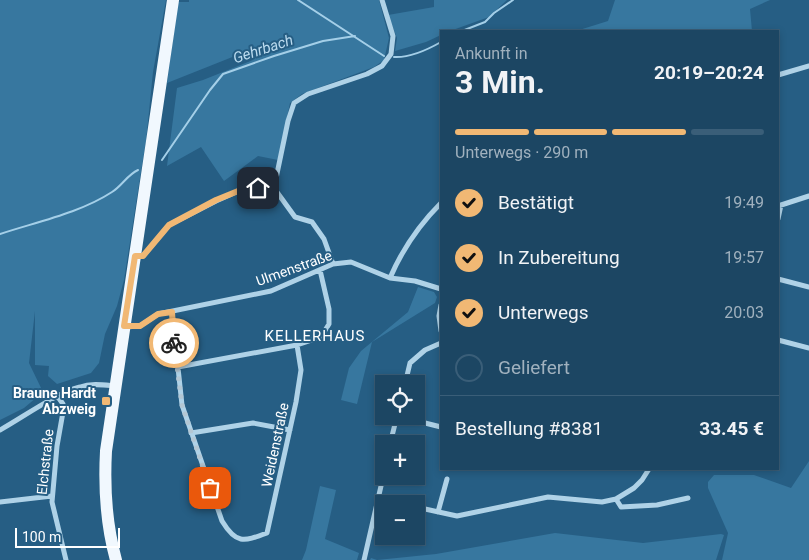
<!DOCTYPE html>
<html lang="de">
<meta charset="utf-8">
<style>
body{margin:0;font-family:Roboto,sans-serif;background:#29506c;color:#f1f3f6;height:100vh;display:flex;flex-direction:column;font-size:19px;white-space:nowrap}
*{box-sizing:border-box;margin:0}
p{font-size:16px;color:#a0b1be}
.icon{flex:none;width:28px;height:28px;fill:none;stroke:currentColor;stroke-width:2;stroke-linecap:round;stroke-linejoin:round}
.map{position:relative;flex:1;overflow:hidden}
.drawer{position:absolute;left:440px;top:30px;width:339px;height:440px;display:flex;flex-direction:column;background:#1c4663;border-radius:0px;box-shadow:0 2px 8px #0003,0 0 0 1px #3a5e78}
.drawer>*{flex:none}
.fabs{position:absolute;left:375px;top:375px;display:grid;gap:10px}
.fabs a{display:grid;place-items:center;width:50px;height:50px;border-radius:0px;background:#1c4663;box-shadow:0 2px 8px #0003,0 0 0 1px #3a5e78;font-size:25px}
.scale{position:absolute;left:15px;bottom:12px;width:105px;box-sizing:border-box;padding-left:5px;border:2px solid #fff;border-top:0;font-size:14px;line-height:18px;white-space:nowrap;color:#fff;-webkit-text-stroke:4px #265e84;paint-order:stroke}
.pin{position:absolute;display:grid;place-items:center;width:42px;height:42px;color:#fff;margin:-21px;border-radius:10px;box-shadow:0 2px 8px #0006}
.courier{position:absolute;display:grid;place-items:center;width:50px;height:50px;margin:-25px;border:4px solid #f1b874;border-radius:50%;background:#fff;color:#222;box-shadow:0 1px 6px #0007}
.headline em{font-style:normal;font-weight:700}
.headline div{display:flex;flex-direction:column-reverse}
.headline{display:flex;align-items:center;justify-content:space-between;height:85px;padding:0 15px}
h1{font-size:32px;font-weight:700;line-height:38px}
.bar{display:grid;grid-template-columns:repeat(4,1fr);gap:8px 5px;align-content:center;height:60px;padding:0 15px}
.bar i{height:6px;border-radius:4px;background:#3a5e78}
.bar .current{background:#f1b874}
.bar p{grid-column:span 4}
.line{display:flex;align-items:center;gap:12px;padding:0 15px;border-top:1px solid #3a5e78}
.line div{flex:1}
ol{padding:0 15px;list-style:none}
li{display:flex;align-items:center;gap:15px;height:55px}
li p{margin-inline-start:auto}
li .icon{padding:5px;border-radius:50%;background:#f1b874;color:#111;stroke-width:4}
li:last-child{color:#a0b1be}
li i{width:28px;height:28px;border:2px solid #3a5e78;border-radius:50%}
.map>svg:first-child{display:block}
.green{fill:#37779f}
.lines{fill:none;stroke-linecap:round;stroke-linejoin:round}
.stream{stroke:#a4cfe8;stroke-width:2}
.street{stroke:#afd2e7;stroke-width:5}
.primary{stroke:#f1f8fe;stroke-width:12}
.done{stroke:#b3c7d4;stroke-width:5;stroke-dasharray:0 9}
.route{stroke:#f1b874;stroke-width:6}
.poi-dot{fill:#f1b874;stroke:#265e84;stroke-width:2}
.labels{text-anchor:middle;stroke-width:4;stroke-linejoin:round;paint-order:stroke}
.street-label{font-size:14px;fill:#fff;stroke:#265e84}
.poi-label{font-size:14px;font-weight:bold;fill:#fff;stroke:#265e84;text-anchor:end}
.water-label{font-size:15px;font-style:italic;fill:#bbdbef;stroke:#265e84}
.neighbourhood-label{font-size:15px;letter-spacing:1px;fill:#fff;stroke:#265e84}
</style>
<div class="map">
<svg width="809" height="560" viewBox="0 0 809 560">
<rect width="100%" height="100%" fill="#265e84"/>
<path class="green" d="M 0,0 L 166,0 L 153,72 L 146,141 L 140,178 L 124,280 L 117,306 L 105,334 L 99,363 L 91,373 L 57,384 L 48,376 L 49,366 L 35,365 L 35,311 L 29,363 L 43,392 L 24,408 L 0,420 Z
M 189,0 L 379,0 L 389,38 L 384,60 L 374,67 L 302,94 L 290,103 L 278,160 L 258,156 L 224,181 L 201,147 L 167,166 L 177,88 L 203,80 L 253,60 L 250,50 L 167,83 L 178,2 L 189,2 Z
M 434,0 L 507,0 L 489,17 L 450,31 L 441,31 L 441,35 L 426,42 L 395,51 L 397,38 L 388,15 L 434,7 Z
M 615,0 L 770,0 L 750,9 L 752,31 L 576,31 L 608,21 Z
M 418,287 L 434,292 L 437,297 L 435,303 L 372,342 L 357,404 L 341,400 L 349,368 L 361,351 L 408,312 Z
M 809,461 L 809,560 L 722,560 L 728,533 L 708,488 L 708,482 L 714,475 L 754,475 L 791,488 Z
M 320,486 L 336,490 L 325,539 L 359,553 L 357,560 L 302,560 L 306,550 Z
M 555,533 L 643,543 L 721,534 L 724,535 L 716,560 L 370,560 L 371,558 L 377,560 L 436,554 Z"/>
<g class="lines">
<path class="stream" d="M 298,0 L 384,56
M 462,31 L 485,22 L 494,13 L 513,0
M 394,57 C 410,58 427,50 441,42
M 162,160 L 210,90 L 223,74 L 274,56 L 323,41 L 355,36
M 0,234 C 36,222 80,213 112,192 C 122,186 127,175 138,170"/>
<path class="street" d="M 778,75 L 809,66
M 274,188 L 288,121 L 294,103 L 308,94 L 367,74 L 382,66 L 391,54 L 393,36 L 382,0
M 778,206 L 809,196
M 778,219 L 781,205
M 135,256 L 143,256 L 169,225 L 216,201 L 243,189 L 274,188 L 295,217 L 312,222 L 324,239 L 333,264
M 390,278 C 402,250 419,225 441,203
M 778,279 L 809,287
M 441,305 L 439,316 L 441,331
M 172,312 L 182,405 L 222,521 C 236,544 243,542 267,533 L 296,402 L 301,370 L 297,345
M 125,327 L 140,326 L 158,314 L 271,291 L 333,264 L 351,262 L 390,278 L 415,281 L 441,289
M 778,340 L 809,348
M 178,367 L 297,345 L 321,337 L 329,324 L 329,309 L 320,270
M 405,384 L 410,363 L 425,350 L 441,343
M 58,397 L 63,404 L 63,412 L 57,446 L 52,502 L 66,560
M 397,416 L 441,427
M 0,430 C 22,418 56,393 80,387 C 91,383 104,385 115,386
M 191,433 L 253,423 L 290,430
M 390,444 L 397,416
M 378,498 L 403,504
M 616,499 L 621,507 L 657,505 L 688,498
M 0,502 L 52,496
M 416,507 L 457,516 L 548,497 L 602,502 L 616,499 L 634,488 L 642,480 L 649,469
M 438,512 L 447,479
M 364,560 L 384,473"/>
<path class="primary" d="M 116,560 C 106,524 104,488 106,451 L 173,0"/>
</g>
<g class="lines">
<path class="done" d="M 174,343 L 182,405 L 210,488"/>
<path class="route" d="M 174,343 L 172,312 L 158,314 L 140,326 L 124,326 L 135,256 L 143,256 L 169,225 L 216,200 L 243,189 L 258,188"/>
</g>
<rect class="poi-dot" x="101" y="396" width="10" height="10" rx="2.5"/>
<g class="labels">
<g class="street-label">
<text transform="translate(294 268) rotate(-20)" y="5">Ulmenstraße</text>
<text transform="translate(275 445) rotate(-78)" y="5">Weidenstraße</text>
<text transform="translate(45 462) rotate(-84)" y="5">Elchstraße</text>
</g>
<g class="poi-label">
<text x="96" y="398">Braune Hardt<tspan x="96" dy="16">Abzweig</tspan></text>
</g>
<g class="water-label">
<text transform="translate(263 49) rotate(-18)" y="5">Gehrbach</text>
</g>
<g class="neighbourhood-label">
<text x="315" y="341">KELLERHAUS</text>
</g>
</g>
</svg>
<div class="fabs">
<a><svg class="icon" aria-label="locate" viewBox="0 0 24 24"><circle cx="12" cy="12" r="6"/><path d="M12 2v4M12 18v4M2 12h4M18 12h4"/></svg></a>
<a>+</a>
<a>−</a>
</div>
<div class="scale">100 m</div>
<div class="pin" style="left:210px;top:488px;background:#ea580c"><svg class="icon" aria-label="bag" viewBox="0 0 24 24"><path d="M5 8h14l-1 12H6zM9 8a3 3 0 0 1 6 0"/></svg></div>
<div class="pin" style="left:258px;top:188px;background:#1f2937"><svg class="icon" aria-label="home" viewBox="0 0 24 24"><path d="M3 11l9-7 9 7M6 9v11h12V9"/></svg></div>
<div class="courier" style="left:174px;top:343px"><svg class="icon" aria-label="bike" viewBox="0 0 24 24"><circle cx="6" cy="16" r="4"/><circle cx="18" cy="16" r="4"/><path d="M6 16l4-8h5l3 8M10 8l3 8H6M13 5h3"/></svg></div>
<section class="drawer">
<div class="headline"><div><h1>3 Min.</h1><p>Ankunft in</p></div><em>20:19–20:24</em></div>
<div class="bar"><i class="current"></i><i class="current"></i><i class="current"></i><i></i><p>Unterwegs · 290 m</p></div>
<ol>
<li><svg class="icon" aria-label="check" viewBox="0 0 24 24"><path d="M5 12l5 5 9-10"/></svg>Bestätigt<p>19:49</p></li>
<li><svg class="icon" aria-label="check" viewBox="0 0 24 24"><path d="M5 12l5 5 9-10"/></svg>In Zubereitung<p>19:57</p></li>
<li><svg class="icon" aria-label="check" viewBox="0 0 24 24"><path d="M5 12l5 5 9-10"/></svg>Unterwegs<p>20:03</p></li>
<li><i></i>Geliefert</li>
</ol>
<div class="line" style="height:65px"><div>Bestellung #8381</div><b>33.45 €</b></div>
</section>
</div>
